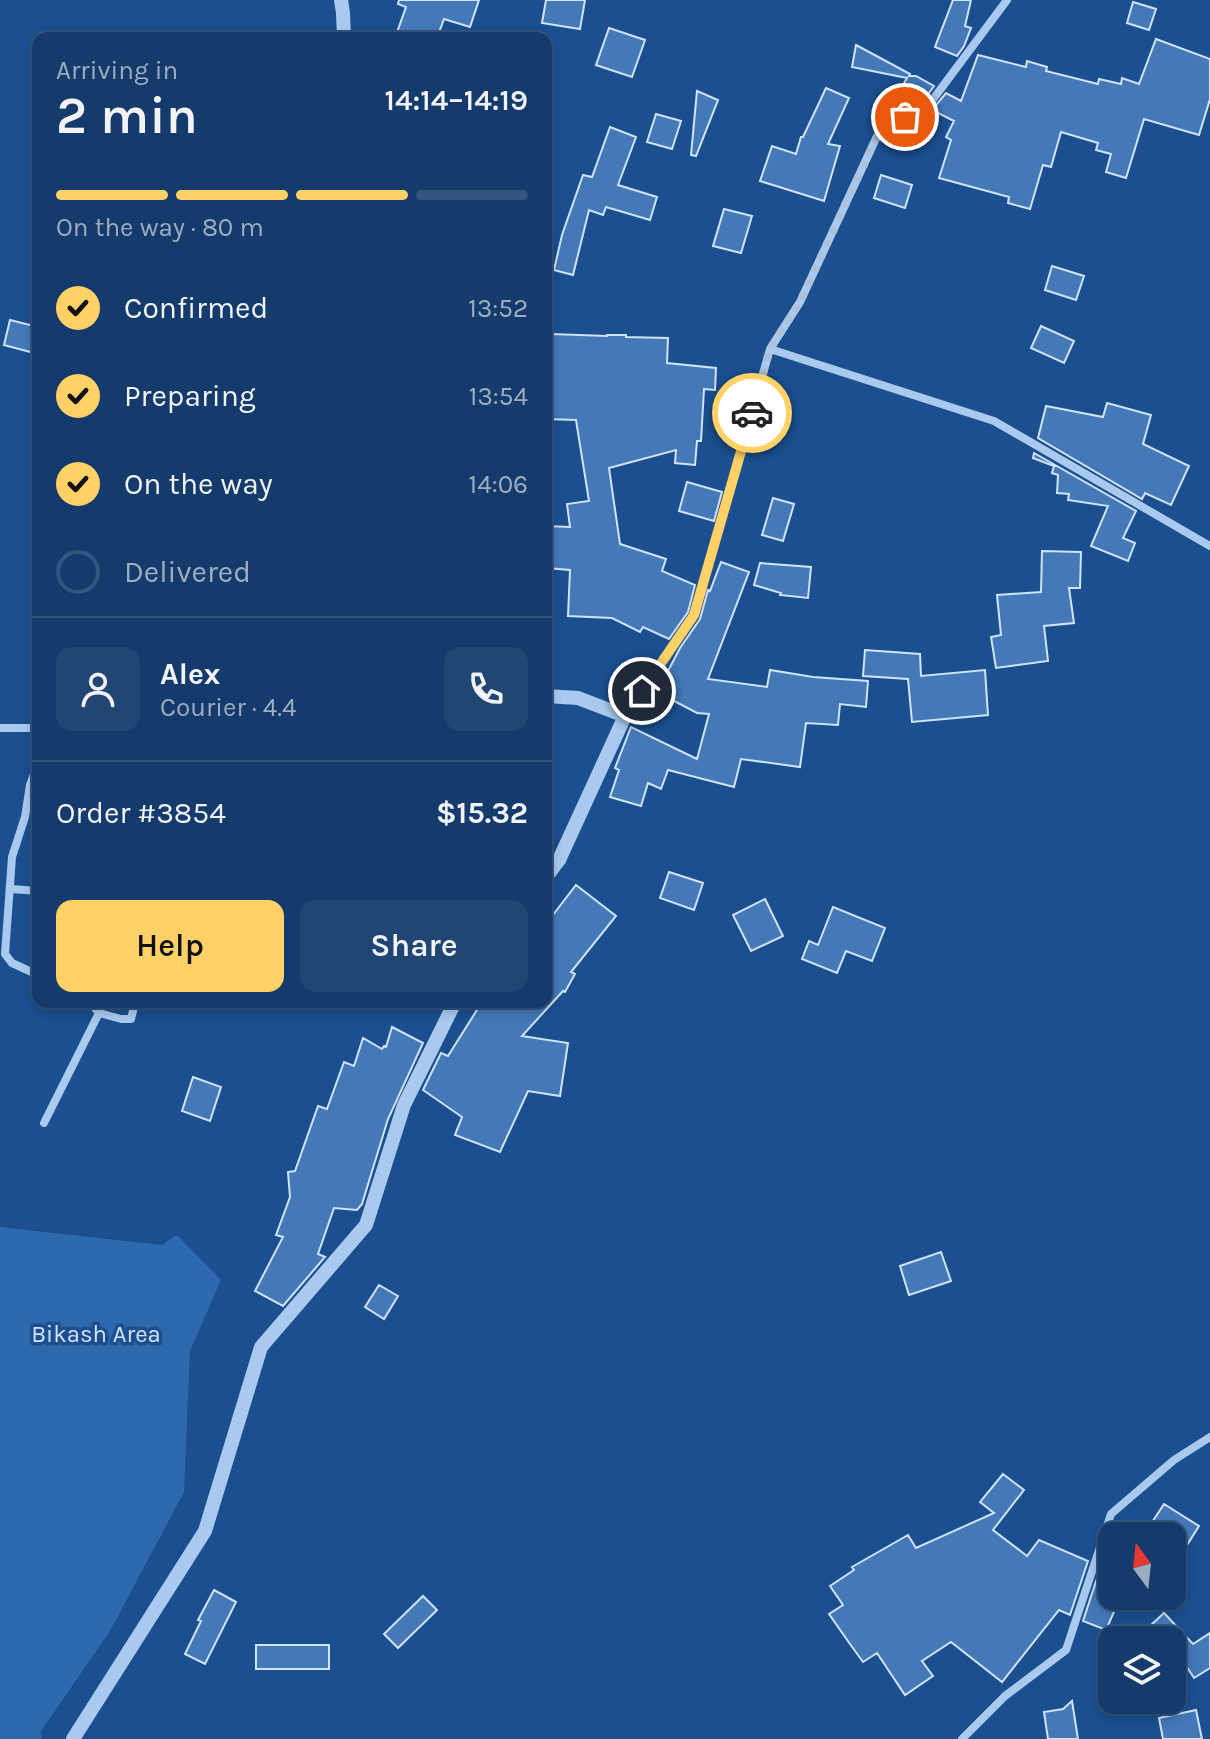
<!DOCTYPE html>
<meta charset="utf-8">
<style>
body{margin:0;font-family:Karla,sans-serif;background:#214673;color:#f1f3f6;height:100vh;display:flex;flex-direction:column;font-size:30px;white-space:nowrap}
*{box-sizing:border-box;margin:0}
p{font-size:26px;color:#9dadc1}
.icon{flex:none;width:44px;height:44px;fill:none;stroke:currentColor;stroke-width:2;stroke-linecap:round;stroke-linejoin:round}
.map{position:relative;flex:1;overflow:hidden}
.details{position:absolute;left:32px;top:32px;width:520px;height:976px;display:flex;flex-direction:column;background:#143b6b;border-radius:16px;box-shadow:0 4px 12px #0003,0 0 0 2px #33557e}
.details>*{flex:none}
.needle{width:52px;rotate:345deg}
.buttons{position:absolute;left:1098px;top:1522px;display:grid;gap:16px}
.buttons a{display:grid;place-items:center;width:88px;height:88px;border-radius:16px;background:#143b6b;box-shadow:0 4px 12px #0003,0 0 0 2px #33557e;font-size:40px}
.pin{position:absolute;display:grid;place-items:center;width:68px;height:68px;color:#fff;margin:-34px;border:4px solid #fff;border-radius:50%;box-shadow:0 2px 8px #0007}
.courier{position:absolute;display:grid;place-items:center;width:80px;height:80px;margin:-40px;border:6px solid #ffd166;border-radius:50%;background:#fff;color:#222;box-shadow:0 2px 10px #0007}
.headline em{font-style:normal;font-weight:600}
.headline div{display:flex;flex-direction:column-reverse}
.headline{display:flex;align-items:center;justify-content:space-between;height:136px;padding:0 24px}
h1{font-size:52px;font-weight:600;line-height:60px}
.bar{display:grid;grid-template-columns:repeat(4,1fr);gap:12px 8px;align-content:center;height:96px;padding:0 24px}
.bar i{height:10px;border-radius:6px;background:#33557e}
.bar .current{background:#ffd166}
.bar p{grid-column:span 4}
.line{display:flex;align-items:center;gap:20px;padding:0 24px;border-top:2px solid #33557e}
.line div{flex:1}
.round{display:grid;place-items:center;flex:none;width:84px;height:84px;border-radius:16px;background:#214673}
ol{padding:0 24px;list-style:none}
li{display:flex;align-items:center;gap:24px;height:88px}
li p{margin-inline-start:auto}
li .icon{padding:8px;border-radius:50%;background:#ffd166;color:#111;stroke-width:4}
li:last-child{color:#9dadc1}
li i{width:44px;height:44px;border:4px solid #33557e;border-radius:50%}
.button{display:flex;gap:16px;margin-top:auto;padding:16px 24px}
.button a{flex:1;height:92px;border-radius:16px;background:#ffd166;color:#111;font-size:32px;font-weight:600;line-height:92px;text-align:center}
.button a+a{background:#214673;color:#f1f3f6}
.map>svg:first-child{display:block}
.green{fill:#2e69ad}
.building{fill:#4478b7;stroke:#cfe3fa;stroke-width:2}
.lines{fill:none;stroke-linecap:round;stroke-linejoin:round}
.minor{stroke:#a9c9ee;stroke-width:8}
.tertiary{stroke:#a9c9ee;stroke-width:14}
.done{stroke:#afc1d8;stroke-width:8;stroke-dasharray:0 14.4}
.route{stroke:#ffd166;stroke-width:10}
.labels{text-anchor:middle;stroke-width:7;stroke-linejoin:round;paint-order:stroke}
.park-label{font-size:24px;fill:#cfe3fa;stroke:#1b4f8f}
</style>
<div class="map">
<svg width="1210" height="1739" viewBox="0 0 1210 1739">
<rect width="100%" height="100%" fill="#1b4f8f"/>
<path class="green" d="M 0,1227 L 162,1245 L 177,1235 L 221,1280 L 190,1351 L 184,1492 L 110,1631 L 41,1731 L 42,1739 L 0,1739 Z"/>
<path class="building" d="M 399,0 L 479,0 L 470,27 L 444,19 L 437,38 L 395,38 L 406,7 L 398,4 Z
M 546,0 L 585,0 L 580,29 L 542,23 Z
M 953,0 L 971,0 L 965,26 L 971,28 L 964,46 L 957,56 L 935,47 Z
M 1133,2 L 1156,9 L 1149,30 L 1127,23 Z
M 609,28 L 645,40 L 632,77 L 596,65 Z
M 1156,39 L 1210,59 L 1210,99 L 1199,135 L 1144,119 L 1126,178 L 1106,172 L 1111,154 L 1096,150 L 1098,143 L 1061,132 L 1051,167 L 1043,165 L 1030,209 L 1008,203 L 1009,197 L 939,178 L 951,140 L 946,137 L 954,121 L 932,110 L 946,93 L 961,101 L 978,55 L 1026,67 L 1027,61 L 1047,67 L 1046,71 L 1098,84 L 1099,79 L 1121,84 L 1122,78 L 1139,84 Z
M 856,45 L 910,74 L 909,76 L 916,76 L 934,86 L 926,97 L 918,102 L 899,92 L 907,78 L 852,67 Z
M 826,88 L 849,98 L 828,144 L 840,146 L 824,201 L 760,181 L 772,146 L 796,154 L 801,137 L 803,137 Z
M 697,91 L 718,100 L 696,156 L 691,155 Z
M 656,114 L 681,121 L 672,149 L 647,142 Z
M 610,127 L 636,137 L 618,185 L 657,197 L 650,220 L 606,207 L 603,215 L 589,210 L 573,275 L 554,270 L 562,235 L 583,175 L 592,177 Z
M 881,175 L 912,185 L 905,208 L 874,198 Z
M 724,209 L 752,216 L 741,253 L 713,246 Z
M 1052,266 L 1084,276 L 1076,300 L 1045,290 Z
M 10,320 L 38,327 L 38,338 L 34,353 L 4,345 Z
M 1041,326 L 1074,341 L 1064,363 L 1031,348 Z
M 551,334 L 607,336 L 607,335 L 626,335 L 626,337 L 668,338 L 667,363 L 716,368 L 715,390 L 704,389 L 701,441 L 697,441 L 695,465 L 675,463 L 676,450 L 609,468 L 620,544 L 666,559 L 662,571 L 695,585 L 688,612 L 669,639 L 643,627 L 640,632 L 612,618 L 568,616 L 570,570 L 546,568 L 546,526 L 570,527 L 567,504 L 589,501 L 576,420 L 546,419 L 546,392 L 548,392 Z
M 1107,403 L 1151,415 L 1143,444 L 1189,466 L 1171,505 L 1145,493 L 1142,499 L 1038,438 L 1046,406 L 1103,417 Z
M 1034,453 L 1136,511 L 1123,538 L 1135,543 L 1128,561 L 1091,546 L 1108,506 L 1068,500 L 1069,494 L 1057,493 L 1058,475 L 1052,473 L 1054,466 L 1033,458 Z
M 687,482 L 722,492 L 714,521 L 679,511 Z
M 773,498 L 794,504 L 783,541 L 762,535 Z
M 1042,551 L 1081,552 L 1080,588 L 1069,588 L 1074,623 L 1044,626 L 1048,661 L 996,668 L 991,637 L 1001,635 L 997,595 L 1041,592 Z
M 721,562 L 749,572 L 708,679 L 767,687 L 770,670 L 813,677 L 868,681 L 866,707 L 840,704 L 838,725 L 806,723 L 800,767 L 741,759 L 734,787 L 668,770 L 661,789 L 648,783 L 641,806 L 610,797 L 619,770 L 615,768 L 631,727 L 697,759 L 709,714 L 697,713 L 657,692 L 680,648 L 700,619 L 708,590 L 710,591 Z
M 760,563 L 811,567 L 808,598 L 780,595 L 781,593 L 754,585 Z
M 865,650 L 920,654 L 921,676 L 985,670 L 988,715 L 912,722 L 908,679 L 863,676 Z
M 669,872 L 703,883 L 694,910 L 660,898 Z
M 576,885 L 616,916 L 571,972 L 575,974 L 565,992 L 563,991 L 522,1036 L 568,1043 L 560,1096 L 528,1091 L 500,1152 L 455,1135 L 462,1117 L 423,1090 L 441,1053 L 448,1056 L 482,1002 L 546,1002 L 546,924 Z
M 765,899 L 783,936 L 751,951 L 733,915 Z
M 833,907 L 885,928 L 872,961 L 846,951 L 837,973 L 802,959 L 809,941 L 818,945 Z
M 392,1027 L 423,1043 L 388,1119 L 362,1204 L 357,1210 L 334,1208 L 318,1254 L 325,1257 L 283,1306 L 255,1291 L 283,1237 L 276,1235 L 290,1197 L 288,1172 L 295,1171 L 318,1106 L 327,1109 L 344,1062 L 354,1066 L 363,1038 L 382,1049 L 384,1046 L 386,1047 Z
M 193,1077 L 221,1087 L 210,1121 L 182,1111 Z
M 941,1252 L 951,1281 L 909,1295 L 900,1266 Z
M 379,1285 L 398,1296 L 384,1319 L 365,1307 Z
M 1003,1474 L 1024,1490 L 993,1530 L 1027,1556 L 1039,1540 L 1088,1561 L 1070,1615 L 1059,1610 L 1002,1682 L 951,1642 L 922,1661 L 933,1676 L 905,1695 L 877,1653 L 863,1662 L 850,1644 L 829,1614 L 843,1605 L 830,1586 L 854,1570 L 852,1567 L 908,1535 L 916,1548 L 994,1513 L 980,1502 Z
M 1164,1504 L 1199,1526 L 1172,1569 L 1172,1536 L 1143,1536 Z
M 1101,1566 L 1112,1571 L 1112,1596 L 1121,1596 L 1106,1630 L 1083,1621 Z
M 214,1590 L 236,1602 L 205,1664 L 185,1654 L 201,1621 L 198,1620 Z
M 423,1596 L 437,1610 L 398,1648 L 384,1634 Z
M 1164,1613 L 1193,1644 L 1210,1633 L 1210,1668 L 1194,1678 L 1172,1644 L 1172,1640 L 1135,1640 Z
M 256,1645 L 329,1645 L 329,1669 L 256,1669 Z
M 1072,1701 L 1078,1739 L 1048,1739 L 1044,1712 L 1063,1709 Z
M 1196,1710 L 1202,1739 L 1163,1739 L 1159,1718 Z"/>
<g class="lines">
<path class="minor" d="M 770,349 L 994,421 L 1210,546
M 625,716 L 694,615 L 770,349 L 800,302 L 879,132 L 931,102 L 1007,0
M 0,728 L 38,728
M 38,763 L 30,785 L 25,817 L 12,857 L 5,954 L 12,963 L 38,975
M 11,889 L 38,891
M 99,1013 L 121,1019 L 131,1019 L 135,1003
M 44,1123 L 99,1013 L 90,1002
M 962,1739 L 1005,1696 L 1066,1650 L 1111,1514 L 1174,1460 L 1210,1437"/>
<path class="tertiary" d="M 341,0 L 343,13 L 344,38
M 546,696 L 578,698 L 625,716 L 559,860 L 546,877
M 73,1739 L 205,1531 L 261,1347 L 366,1225 L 404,1105 L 455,1002"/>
</g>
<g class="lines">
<path class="done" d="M 752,413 L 770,349 L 800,302 L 879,132 L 905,117"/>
<path class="route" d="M 642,691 L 694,615 L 752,413"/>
</g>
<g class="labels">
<g class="park-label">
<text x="96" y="1342">Bikash Area</text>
</g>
</g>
</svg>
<div class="buttons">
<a><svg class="needle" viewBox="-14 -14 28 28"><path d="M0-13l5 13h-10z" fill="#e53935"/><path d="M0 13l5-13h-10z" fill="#9dadc1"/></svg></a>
<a><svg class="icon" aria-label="layers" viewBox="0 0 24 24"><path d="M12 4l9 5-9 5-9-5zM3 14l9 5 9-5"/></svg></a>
</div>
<div class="pin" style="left:905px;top:117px;background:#ea580c"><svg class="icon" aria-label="bag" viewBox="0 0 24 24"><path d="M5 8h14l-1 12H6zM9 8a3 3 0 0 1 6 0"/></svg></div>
<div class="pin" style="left:642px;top:691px;background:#1f2937"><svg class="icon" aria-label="home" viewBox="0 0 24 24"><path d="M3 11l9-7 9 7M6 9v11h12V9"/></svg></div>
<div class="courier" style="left:752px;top:413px"><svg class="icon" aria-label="car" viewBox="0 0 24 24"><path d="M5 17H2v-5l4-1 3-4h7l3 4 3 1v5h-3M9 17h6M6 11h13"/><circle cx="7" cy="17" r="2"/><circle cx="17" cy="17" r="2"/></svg></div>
<section class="details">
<div class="headline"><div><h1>2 min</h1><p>Arriving in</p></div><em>14:14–14:19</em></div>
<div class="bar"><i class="current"></i><i class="current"></i><i class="current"></i><i></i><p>On the way · 80 m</p></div>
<ol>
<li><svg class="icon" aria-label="check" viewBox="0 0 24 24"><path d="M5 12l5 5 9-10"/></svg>Confirmed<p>13:52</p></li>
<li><svg class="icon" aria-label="check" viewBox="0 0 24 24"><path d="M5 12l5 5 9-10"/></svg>Preparing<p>13:54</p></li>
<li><svg class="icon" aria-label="check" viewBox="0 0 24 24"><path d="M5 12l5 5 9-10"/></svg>On the way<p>14:06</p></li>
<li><i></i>Delivered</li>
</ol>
<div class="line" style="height:144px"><a class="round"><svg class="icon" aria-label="person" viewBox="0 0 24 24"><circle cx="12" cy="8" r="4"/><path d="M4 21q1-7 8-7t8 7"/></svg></a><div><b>Alex</b><p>Courier · 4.4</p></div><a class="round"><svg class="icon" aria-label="phone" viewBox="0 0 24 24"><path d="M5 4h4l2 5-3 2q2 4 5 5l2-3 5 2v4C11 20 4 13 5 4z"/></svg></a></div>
<div class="line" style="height:104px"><div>Order #3854</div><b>$15.32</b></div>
<div class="button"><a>Help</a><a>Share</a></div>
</section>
</div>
